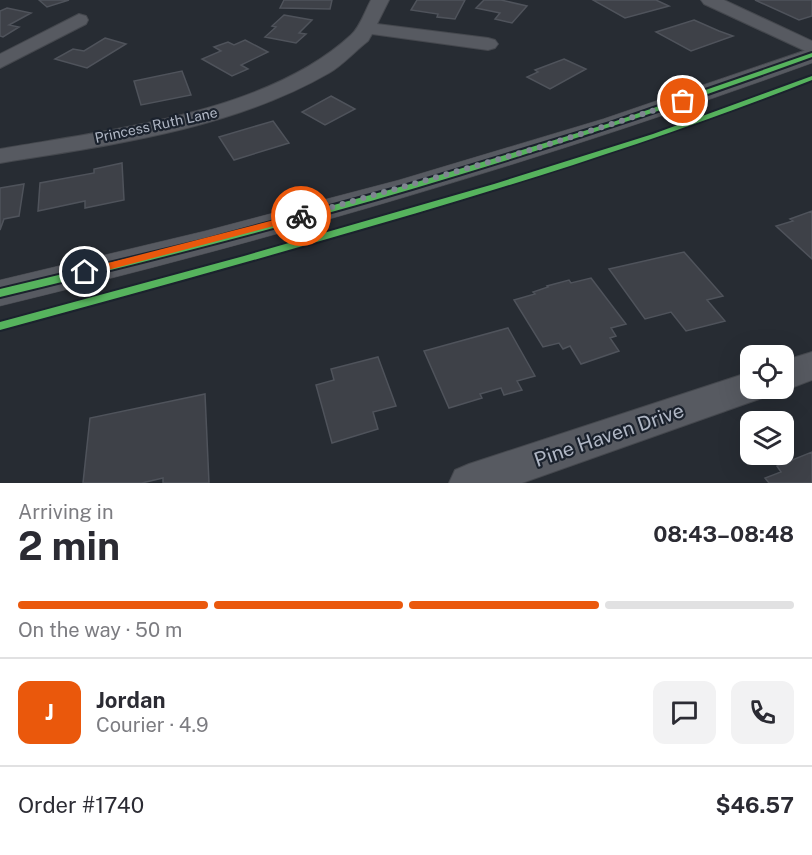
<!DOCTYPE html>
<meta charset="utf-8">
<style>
body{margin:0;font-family:"Public Sans",sans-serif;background:#f2f2f3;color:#2b2b33;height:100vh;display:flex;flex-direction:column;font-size:22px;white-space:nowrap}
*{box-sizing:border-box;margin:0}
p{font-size:20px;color:#7c7c81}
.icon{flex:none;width:33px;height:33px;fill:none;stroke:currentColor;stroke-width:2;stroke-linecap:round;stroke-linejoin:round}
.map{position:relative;height:483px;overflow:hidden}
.details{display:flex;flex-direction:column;background:#fff;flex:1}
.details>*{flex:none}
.controls{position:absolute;left:740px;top:345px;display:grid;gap:12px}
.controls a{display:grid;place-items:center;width:54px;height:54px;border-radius:12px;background:#fff;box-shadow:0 6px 24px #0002;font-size:30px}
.pin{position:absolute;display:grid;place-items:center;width:51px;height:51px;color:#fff;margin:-26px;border:3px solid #fff;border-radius:50%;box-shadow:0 2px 6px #0007}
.courier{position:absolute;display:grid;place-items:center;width:60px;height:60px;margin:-30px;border:4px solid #ea580c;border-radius:50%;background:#fff;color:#222;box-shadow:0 2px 8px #0007}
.head em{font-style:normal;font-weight:700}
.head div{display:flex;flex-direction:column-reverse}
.head{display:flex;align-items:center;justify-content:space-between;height:102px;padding:0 18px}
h1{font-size:39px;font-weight:700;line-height:45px}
.bar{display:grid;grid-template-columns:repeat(4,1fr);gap:9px 6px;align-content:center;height:72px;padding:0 18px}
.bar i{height:8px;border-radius:4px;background:#e1e1e2}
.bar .active{background:#ea580c}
.bar p{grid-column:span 4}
.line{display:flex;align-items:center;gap:15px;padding:0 18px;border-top:2px solid #e1e1e2}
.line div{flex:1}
.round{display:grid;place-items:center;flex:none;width:63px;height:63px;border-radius:12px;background:#f2f2f3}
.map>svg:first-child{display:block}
.building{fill:#3e4148;stroke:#4f535b;stroke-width:1.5}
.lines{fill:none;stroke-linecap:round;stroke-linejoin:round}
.minor-casing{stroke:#45484e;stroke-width:2}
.tertiary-casing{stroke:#45484e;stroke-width:1}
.minor{fill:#575a61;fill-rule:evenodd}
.tertiary{fill:#575a61;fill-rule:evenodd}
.cycleway-casing{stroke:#1b222d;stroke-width:4}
.cycleway{fill:#56b35d;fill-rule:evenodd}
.route{fill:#ea580c}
.done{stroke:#808692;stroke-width:6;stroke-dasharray:0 10.8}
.labels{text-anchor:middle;stroke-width:4.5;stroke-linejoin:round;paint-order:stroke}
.far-street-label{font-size:14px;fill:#b0b7c5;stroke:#1b222d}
.near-street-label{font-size:20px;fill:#b0b7c5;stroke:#1b222d}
</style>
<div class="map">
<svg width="812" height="483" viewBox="0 0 812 483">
<rect width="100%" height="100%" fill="#272c33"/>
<path class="building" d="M 39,0 L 69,0 L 47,7 Z
M 284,0 L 332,0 L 330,9 L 280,8 Z
M 417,0 L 465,0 L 455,19 L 437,17 L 438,14 L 411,10 Z
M 484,0 L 501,0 L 527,6 L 512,23 L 495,19 L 500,13 L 476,8 Z
M 593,0 L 656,0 L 669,6 L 625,18 Z
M 755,0 L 812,0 L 812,16 L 799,20 Z
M 7,8 L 31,13 L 9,25 L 19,27 L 3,37 L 0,36 L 0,11 Z
M 284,15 L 312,20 L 299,33 L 306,34 L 296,43 L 265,37 L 276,27 L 272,26 Z
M 694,20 L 719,31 L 733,36 L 691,51 L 656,32 Z
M 105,38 L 126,44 L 87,68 L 55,59 L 73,49 L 84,51 Z
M 245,40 L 268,52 L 241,65 L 248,69 L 232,76 L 202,59 L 221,51 L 214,47 L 228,42 L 234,45 Z
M 564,59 L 586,69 L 550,89 L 527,77 L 538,72 L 535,70 Z
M 182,71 L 191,95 L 141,105 L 134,81 Z
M 331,96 L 355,109 L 325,125 L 302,112 Z
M 273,121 L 289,143 L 234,160 L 219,137 Z
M 122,163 L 124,200 L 85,208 L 85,201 L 38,211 L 40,183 L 94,173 L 94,169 Z
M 24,184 L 19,216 L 4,219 L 0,230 L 0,188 Z
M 812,211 L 812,259 L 776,226 L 793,221 L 790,219 Z
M 684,252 L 723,296 L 707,300 L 725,321 L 686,331 L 671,312 L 645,319 L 609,269 Z
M 591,278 L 626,324 L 611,328 L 616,336 L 610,338 L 619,351 L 581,364 L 570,346 L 563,349 L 559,343 L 543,347 L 514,300 L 535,294 L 533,292 L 548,287 L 547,286 L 569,280 L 571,283 Z
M 508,328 L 535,376 L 517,381 L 522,390 L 504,395 L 501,388 L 480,394 L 482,398 L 449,408 L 424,351 Z
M 378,357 L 396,406 L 373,412 L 378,429 L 332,443 L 316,385 L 334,380 L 331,369 Z
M 205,394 L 209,483 L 163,483 L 163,478 L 142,483 L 83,483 L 90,418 Z
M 812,452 L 812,483 L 769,483 L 765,478 L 781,472 L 777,466 Z"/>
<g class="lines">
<defs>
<path id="minor" d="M 371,0 L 389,0 L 377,24 L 488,38 L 495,40 L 498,44 L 495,48 L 488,50 L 372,34 L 368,41 C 355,51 343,65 329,73 C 230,130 110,145 0,163 L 0,149 C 109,130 267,113 351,35 C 360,27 365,11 371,0 Z
M 701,0 L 724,0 L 812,41 L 812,54 L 704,4 Z
M 79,14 L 86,16 L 88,20 L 86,24 L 0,68 L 0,54 Z
M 812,352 L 812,380 L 783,391 L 777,388 L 783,388 L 783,361 Z
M 750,372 L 750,388 L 767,388 L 762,398 L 522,483 L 449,483 L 455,470 L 469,464 Z"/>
<path id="tertiary" d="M 812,48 L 812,63 C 546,160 275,239 0,306 L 0,280 L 205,231 L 399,180 L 603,119 Z"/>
</defs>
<use href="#minor" class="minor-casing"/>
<use href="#tertiary" class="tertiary-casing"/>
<use href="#minor" class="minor"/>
<use href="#tertiary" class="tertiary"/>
<defs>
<path id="cycleway" d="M 812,53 L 812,57 C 680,105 547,149 412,189 C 276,229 138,264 0,297 L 0,289 L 205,240 L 407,185 L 610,123 Z
M 812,76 L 812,80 C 651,143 486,194 320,241 C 213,272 107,301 0,330 L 0,322 L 244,256 L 494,184 L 653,134 Z"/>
</defs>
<use href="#cycleway" class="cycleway-casing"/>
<use href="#cycleway" class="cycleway"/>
</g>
<path class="route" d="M 301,213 L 305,216 L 304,218 L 85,276 L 80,272 L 85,269 Z"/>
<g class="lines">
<path class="done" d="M 301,216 L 534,149 L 683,101"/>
</g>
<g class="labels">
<g class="far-street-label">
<text transform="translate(156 125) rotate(-12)" y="5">Princess Ruth Lane</text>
</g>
<g class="near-street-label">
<text transform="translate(609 435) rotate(-19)" y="7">Pine Haven Drive</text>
</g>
</g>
</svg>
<div class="controls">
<a><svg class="icon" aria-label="locate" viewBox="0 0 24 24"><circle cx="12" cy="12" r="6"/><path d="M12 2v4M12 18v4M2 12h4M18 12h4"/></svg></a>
<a><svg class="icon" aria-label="layers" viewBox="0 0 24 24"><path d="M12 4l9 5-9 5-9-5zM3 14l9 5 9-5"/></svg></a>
</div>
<div class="pin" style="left:683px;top:101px;background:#ea580c"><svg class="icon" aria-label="bag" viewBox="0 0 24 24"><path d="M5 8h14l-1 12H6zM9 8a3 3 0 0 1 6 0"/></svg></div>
<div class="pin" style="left:85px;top:272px;background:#1f2937"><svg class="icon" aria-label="home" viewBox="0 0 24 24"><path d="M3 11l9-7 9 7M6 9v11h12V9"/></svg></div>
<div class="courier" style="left:301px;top:216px"><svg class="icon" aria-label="bike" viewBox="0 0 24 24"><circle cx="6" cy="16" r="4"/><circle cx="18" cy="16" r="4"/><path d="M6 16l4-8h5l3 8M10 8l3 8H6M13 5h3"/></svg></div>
</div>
<section class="details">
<div class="head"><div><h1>2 min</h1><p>Arriving in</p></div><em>08:43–08:48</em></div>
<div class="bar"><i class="active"></i><i class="active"></i><i class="active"></i><i></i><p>On the way · 50 m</p></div>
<div class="line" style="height:108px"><b class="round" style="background:#ea580c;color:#fff">J</b><div><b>Jordan</b><p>Courier · 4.9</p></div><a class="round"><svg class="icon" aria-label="chat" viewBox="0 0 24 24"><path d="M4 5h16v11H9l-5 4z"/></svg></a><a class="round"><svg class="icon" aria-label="phone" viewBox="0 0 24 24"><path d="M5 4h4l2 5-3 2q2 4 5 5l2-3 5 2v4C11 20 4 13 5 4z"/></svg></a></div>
<div class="line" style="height:78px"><div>Order #1740</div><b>$46.57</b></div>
</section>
